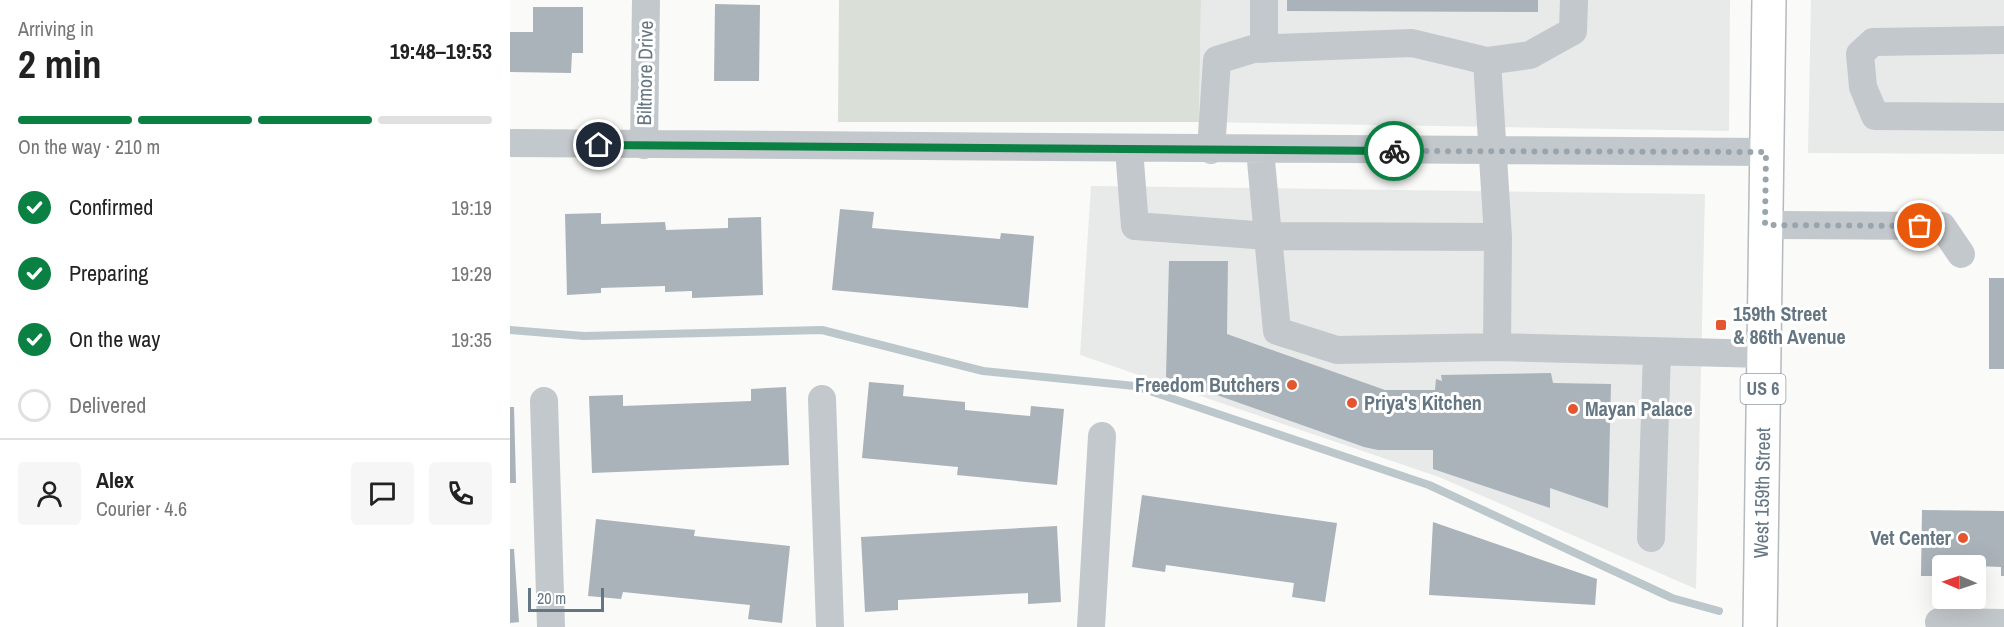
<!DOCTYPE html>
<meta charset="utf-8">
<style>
body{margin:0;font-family:"Archivo Narrow",sans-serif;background:#f6f6f6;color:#222;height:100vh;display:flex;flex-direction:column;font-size:22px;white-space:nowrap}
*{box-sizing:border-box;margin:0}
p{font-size:20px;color:#767676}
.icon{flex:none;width:33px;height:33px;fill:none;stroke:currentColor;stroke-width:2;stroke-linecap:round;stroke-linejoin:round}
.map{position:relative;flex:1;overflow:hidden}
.details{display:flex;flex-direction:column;background:#fff;width:510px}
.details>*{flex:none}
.needle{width:39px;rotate:272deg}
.controls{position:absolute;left:1422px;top:555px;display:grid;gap:12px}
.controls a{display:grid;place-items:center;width:54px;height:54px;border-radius:6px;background:#fff;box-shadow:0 6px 24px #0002;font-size:30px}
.scale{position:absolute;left:18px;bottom:15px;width:76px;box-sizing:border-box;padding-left:6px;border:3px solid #657683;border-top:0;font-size:16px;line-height:21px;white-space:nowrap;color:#657683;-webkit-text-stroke:4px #fff;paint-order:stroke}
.pin{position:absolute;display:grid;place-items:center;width:51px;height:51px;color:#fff;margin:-26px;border:3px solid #fff;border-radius:50%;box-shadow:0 2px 6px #0007}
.courier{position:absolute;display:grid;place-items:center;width:60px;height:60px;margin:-30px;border:4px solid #0b8043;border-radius:50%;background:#fff;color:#222;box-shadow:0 2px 8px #0007}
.summary em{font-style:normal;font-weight:700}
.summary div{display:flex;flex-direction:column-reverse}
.summary{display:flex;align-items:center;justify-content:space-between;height:102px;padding:0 18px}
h1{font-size:39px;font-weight:700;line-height:45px}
.bar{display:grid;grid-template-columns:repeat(4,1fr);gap:9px 6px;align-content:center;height:72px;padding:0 18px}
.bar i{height:8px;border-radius:4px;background:#e0e0e0}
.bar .on{background:#0b8043}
.bar p{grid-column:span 4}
.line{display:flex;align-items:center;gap:15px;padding:0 18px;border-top:2px solid #e0e0e0}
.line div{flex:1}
.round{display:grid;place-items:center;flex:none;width:63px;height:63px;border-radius:6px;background:#f6f6f6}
ol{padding:0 18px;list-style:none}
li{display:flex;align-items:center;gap:18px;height:66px}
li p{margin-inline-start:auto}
li .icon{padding:6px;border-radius:50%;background:#0b8043;color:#fff;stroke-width:4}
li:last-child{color:#767676}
li i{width:33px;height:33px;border:3px solid #e0e0e0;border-radius:50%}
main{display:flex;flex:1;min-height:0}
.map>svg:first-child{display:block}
.built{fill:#e8e9e9}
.green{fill:#dadfd7}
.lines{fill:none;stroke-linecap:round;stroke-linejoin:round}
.stream{stroke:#bbc7cb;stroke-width:8}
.building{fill:#aab3b9}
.major-casing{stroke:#b5babe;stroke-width:36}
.minor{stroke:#c3c8cc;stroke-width:28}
.major{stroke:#fff;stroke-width:33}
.done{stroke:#99a4ac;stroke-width:6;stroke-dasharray:0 10.8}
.route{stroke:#0b8043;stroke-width:8}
.poi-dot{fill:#e4572e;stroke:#fff;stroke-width:2}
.labels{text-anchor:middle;stroke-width:6;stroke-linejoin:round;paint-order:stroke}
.shield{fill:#fff;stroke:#939fa8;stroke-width:1.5}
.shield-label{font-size:18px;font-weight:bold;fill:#657683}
.street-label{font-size:20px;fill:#657683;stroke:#fff}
.poi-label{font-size:20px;font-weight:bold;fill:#657683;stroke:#fff;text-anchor:start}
</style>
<main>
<section class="details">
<div class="summary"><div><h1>2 min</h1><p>Arriving in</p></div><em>19:48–19:53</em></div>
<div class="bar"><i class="on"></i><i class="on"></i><i class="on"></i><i></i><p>On the way · 210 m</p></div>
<ol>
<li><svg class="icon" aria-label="check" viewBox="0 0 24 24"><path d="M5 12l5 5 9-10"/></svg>Confirmed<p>19:19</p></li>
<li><svg class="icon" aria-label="check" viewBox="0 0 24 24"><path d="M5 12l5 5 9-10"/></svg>Preparing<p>19:29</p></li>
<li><svg class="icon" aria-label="check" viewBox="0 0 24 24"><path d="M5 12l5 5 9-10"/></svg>On the way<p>19:35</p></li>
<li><i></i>Delivered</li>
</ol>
<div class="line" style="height:108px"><a class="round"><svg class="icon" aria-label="person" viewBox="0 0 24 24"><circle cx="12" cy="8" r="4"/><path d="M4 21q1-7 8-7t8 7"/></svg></a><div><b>Alex</b><p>Courier · 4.6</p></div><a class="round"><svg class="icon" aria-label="chat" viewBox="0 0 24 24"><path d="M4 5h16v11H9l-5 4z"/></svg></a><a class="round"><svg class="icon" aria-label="phone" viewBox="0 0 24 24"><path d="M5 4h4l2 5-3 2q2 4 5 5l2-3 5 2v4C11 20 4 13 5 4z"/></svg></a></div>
</section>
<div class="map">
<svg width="1494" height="627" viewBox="0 0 1494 627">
<rect width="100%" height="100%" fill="#fafaf8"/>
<path class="built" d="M 691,0 L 1220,0 L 1219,131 L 689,122 Z
M 1301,0 L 1494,0 L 1494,154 L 1298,153 Z
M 581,186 L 1195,194 L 1186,589 L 929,477 L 570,355 Z"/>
<path class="green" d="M 329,0 L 691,0 L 689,122 L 328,122 Z"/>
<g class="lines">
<path class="stream" d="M 0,330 L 74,336 L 312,330 L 473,371 L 625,386 L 919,485 L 1162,598 L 1209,611"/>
</g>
<path class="building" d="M 777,0 L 1028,0 L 1028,12 L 777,11 Z
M 205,4 L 250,5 L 249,81 L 204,81 Z
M 23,7 L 73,7 L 73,53 L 62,53 L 61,73 L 0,72 L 0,32 L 23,32 Z
M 330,209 L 364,212 L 362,228 L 490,239 L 491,233 L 524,236 L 518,308 L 322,290 Z
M 91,213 L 91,224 L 155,222 L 156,230 L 218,228 L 218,218 L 251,217 L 253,295 L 182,298 L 182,291 L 155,292 L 155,286 L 91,288 L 91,293 L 57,295 L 55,214 Z
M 659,261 L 718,261 L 717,334 L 875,390 L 925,390 L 926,379 L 932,381 L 931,375 L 1041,373 L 1043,383 L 1101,384 L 1098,508 L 1040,488 L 1040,508 L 923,469 L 923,450 L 868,450 L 854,447 L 656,377 Z
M 1479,278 L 1494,278 L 1494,369 L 1479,369 Z
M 359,382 L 394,385 L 393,396 L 455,402 L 455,410 L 520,416 L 521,406 L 554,409 L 547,485 L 447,475 L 448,467 L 352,458 Z
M 276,387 L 279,465 L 82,473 L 79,396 L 113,395 L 113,406 L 241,401 L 241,389 Z
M 0,407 L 4,407 L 6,483 L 0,483 Z
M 632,495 L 827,523 L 815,602 L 782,597 L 784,583 L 656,565 L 655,572 L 622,567 Z
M 1412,510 L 1494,511 L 1494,576 L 1491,576 L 1491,567 L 1466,566 L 1432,566 L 1432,576 L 1411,576 Z
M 86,519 L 185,530 L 184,536 L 280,546 L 272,623 L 238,619 L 240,605 L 113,592 L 111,599 L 78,596 Z
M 923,522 L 1087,579 L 1085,605 L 919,595 Z
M 547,526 L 551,602 L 518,604 L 518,593 L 388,600 L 388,610 L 355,612 L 351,537 Z
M 0,549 L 4,549 L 9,622 L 0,623 Z"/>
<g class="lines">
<defs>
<path id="major" d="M 1250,627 L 1259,0"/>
</defs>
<use href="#major" class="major-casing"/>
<path class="minor" d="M 754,0 L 754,49
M 1494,40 L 1363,42 L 1350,54 L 1353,87 L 1365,116 L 1494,117
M 0,143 L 1256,152
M 134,145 L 136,0
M 619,149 L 625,226 L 758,236 L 767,331 L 827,350 L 987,347 L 1254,354
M 701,150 L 707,60 L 743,49 L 902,43 L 977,61
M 750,150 L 758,236 L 988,237
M 1255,225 L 1432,226 L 1451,254
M 987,347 L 988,237 L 977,61 L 1020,55 L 1063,31 L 1064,0
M 312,399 L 320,627
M 34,401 L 41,627
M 1141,538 L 1147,352
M 1429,622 L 1494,623
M 581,627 L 592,436"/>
<use href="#major" class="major"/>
</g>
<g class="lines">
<path class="done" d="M 884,151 L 1256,152 L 1255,225 L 1410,226"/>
<path class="route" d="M 89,145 L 884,151"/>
</g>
<g class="poi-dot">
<rect x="1205" y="319" width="12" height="12" rx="3"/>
<circle cx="782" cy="385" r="6"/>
<circle cx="842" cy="403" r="6"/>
<circle cx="1063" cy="409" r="6"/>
<circle cx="1453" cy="538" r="6"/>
</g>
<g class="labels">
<rect class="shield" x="1230.5" y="374" width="45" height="30" rx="4.5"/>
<g class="shield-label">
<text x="1253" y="395">US 6</text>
</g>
<g class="street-label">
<text transform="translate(135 73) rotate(-89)" y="7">Biltmore Drive</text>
<text transform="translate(1252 493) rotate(-89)" y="7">West 159th Street</text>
</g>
<g class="poi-label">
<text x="1223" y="321">159th Street<tspan x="1223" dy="23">&amp; 86th Avenue</tspan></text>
<text x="770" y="392" text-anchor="end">Freedom Butchers</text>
<text x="854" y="410">Priya's Kitchen</text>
<text x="1075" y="416">Mayan Palace</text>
<text x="1441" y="545" text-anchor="end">Vet Center</text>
</g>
</g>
</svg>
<div class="controls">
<a><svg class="needle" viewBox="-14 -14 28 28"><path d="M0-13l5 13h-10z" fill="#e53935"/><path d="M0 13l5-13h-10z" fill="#767676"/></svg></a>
</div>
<div class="scale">20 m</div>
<div class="pin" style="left:1410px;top:226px;background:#ea580c"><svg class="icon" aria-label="bag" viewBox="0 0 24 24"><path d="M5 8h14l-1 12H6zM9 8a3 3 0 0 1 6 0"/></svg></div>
<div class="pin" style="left:89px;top:145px;background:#1f2937"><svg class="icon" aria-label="home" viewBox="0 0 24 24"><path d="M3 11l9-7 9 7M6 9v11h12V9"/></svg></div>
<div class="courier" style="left:884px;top:151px"><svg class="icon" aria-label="bike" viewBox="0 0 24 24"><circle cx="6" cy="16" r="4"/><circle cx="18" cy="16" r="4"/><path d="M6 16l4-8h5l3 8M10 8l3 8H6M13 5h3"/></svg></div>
</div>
</main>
